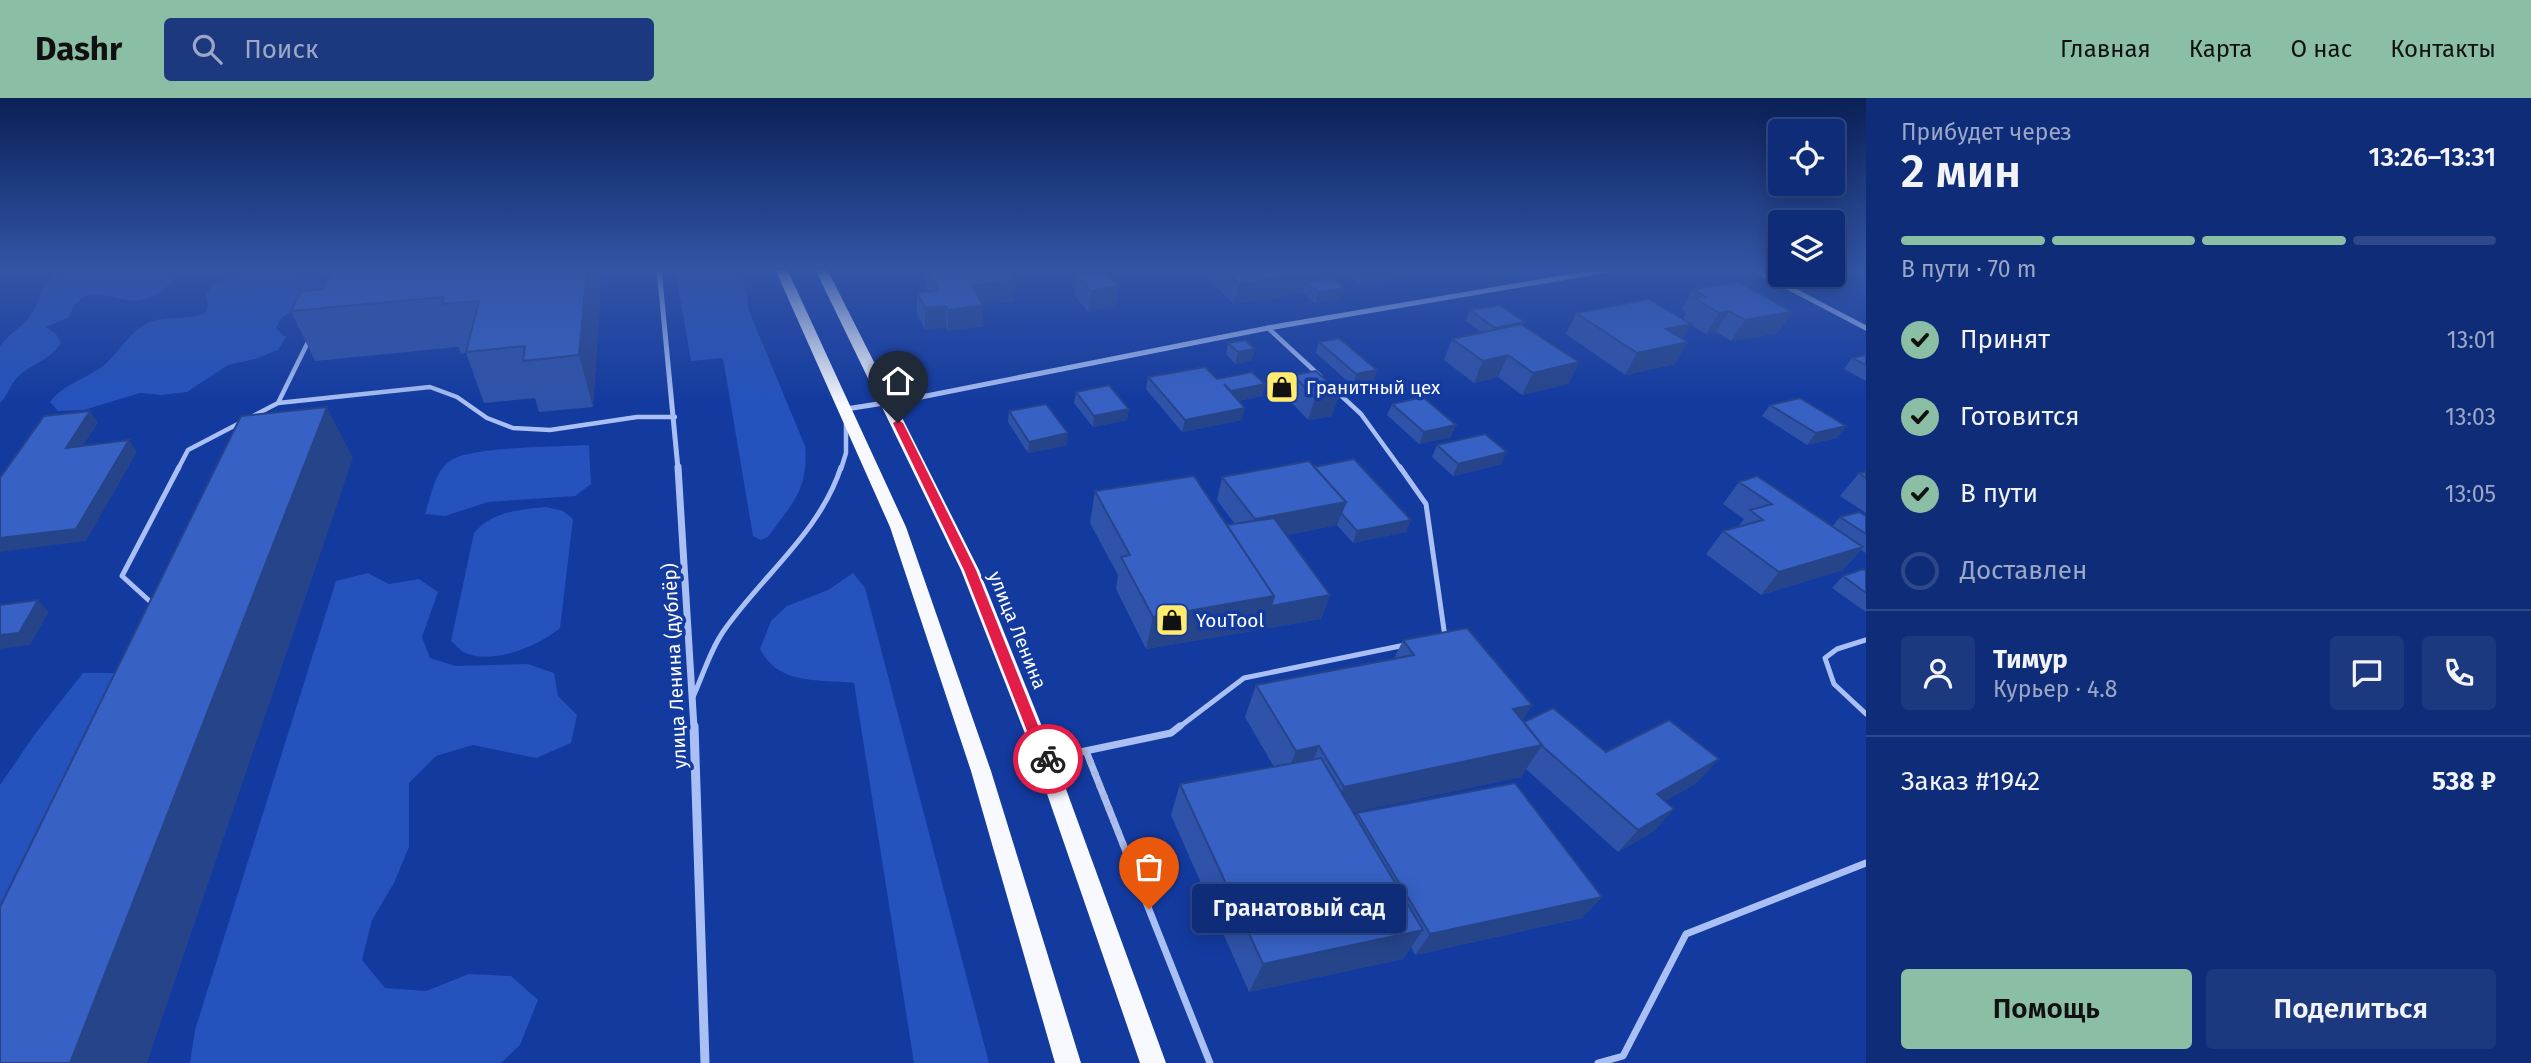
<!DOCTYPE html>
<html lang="ru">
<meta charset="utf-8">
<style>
body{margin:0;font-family:"Fira Sans",sans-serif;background:#1c387f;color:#f1f3f6;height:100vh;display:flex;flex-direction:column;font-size:26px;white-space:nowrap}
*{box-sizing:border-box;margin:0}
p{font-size:23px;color:#9ba7c6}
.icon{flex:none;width:38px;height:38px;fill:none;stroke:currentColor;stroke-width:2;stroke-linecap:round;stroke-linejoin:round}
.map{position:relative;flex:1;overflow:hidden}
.panel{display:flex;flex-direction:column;background:#0e2c77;width:665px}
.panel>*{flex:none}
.buttons{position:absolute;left:1768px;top:21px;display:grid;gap:14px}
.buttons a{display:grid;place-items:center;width:77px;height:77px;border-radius:7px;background:#0e2c77;box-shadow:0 4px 18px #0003,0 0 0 2px #2e4889;font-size:35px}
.pin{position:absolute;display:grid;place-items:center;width:60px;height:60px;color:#fff;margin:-72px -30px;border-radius:50% 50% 50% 0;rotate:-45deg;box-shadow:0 0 7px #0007}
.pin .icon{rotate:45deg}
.courier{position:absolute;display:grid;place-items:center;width:70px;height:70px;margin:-35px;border:5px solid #e11d48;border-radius:50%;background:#fff;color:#222;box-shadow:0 2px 9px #0007}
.bubble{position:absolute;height:49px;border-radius:7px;background:#0e2c77;box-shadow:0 4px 18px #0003,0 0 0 2px #2e4889;font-size:23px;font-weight:600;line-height:49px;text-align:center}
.head em{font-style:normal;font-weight:600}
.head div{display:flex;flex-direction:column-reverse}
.head{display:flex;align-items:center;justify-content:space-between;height:119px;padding:0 35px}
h1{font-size:46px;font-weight:600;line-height:52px}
.bar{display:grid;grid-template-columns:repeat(4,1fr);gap:10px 7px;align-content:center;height:84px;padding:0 35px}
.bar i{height:9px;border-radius:5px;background:#2e4889}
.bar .active{background:#8abfa5}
.bar p{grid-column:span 4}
.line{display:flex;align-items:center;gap:18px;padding:0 35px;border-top:2px solid #2e4889}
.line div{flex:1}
.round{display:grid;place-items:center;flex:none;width:74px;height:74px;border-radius:7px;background:#1c387f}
ol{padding:0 35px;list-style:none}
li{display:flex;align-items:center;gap:21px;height:77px}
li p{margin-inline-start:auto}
li .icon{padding:7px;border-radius:50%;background:#8abfa5;color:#111;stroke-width:4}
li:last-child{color:#9ba7c6}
li i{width:38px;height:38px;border:4px solid #2e4889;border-radius:50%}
.cta{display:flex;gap:14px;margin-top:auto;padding:14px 35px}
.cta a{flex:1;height:80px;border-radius:7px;background:#8abfa5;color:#111;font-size:28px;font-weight:600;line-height:80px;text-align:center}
.cta a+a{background:#1c387f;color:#f1f3f6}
header{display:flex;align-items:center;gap:42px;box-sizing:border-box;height:98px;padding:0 35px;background:#8abfa5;color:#111}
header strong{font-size:33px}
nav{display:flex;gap:38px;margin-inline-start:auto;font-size:24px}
.search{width:490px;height:63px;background:#1c387f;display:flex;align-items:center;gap:18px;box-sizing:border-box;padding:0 24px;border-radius:7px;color:#9ba7c6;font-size:26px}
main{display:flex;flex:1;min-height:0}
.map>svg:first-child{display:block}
.green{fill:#2552bd}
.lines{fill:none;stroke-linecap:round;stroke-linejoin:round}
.lane-far2{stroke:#aac0f4;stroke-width:4.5}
.lane-far1{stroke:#aac0f4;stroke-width:5}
.lane{stroke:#aac0f4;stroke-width:7}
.street-far2{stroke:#aac0f4;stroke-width:5}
.street-far1{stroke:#aac0f4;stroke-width:7}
.street{stroke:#aac0f4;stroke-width:9}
.primary{fill:#f7f9ff;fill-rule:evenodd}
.wall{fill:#2f53a9}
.shaded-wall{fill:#264489}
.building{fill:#3761c4;stroke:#264489;stroke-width:2}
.route{fill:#e11d48}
.done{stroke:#acbadd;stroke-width:7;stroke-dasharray:0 12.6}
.labels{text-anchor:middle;stroke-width:7;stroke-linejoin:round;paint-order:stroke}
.poi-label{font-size:19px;fill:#fff;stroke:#133a9f;text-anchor:start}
.street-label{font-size:19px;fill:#fff;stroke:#133a9f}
</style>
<header>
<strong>Dashr</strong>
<div class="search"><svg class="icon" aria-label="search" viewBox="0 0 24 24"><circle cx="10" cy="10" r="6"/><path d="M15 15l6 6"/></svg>Поиск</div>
<nav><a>Главная</a><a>Карта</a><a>О нас</a><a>Контакты</a></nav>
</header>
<main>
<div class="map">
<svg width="1866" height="965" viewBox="0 0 1866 965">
<rect width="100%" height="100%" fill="#133a9f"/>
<path class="green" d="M 65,171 L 177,173 L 175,182 C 166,189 154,200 141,202 C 114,207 85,177 69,219 L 46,229 L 56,236 L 61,245 C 49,264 29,266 16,281 C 11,286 8,297 0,305 L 0,248 C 9,235 25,228 32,215 C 46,191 36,187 65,171 Z
M 251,171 C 274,171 316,175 332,190 L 281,220 L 276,231 L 286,239 L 278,252 L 255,261 L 228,267 L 187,294 L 161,297 L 140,295 L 84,312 L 58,313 L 50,304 C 65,285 84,282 103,268 C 121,253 132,228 156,222 C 172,219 187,221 205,216 L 208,206 L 206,197 L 212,187 Z
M 675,171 L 742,171 L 749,213 L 805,348 C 809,392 792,405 768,439 L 761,442 L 753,438 L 723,260 L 691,263 Z
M 589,347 L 591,386 L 575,398 L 488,404 L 445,418 L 425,416 C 431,399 434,374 450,363 C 471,348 559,349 589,347 Z
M 546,409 L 563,413 L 573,421 L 560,530 C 539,548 491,568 463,554 C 459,551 455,546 451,543 L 474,435 C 493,413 519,412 546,409 Z
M 368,475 L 389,486 L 419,481 L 438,494 L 422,539 L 430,560 L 456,568 L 528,566 L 554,575 L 558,598 L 577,617 L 571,645 L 536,660 L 473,647 L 436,658 L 409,685 L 409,749 L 394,785 L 372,822 L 362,862 L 385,890 L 426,893 L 469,876 L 511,878 L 538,902 L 520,947 L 501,965 L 190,965 L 195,932 L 336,483 Z
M 853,475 L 865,490 L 989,965 L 914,965 L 854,585 C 817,581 779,588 760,551 L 771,523 L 787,508 L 828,492 Z
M 83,575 L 115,575 L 0,807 L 0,687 L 35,636 Z"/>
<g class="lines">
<path class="lane-far2" d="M 325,171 L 337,174
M 1268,230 L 1320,278
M 1335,292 L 1361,316 L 1401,371
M 278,305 L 430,289 L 457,299 L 487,320 L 513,330 L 550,332 L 637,319 L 675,319
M 178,371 L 188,352 L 278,305 L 309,242
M 841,371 L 846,355 L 846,325"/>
<path class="lane-far1" d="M 1400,369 L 1426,406 L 1445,539
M 154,507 L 122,478 L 179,369
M 1866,542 L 1837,551 L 1825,560 L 1834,586 L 1866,616
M 693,599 C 703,577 711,550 725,531 C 764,476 820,434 841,369
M 1178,630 L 1244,580 L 1405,547"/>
<path class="lane" d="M 1086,653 L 1210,965
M 1047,661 L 1171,635 L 1180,628
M 1598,965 L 1623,958 L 1686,836 L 1866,765"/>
<path class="street-far2" d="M 659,171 L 678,371
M 1753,171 L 1866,230
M 846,311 L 916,300 L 1268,230 L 1614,171"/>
<path class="street-far1" d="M 678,369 L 694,630"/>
<path class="street" d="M 694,628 L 705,965"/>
<path class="primary" d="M 775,171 L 787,171 L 906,429 L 991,673 L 1081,965 L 1055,965 L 971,673 L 890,429 Z
M 815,171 L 827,171 L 979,472 L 1055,661 L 1166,965 L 1140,965 L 1035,661 L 961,472 Z"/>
</g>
<path class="wall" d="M 602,171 L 593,309 L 539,314 L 535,300 L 484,305 L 466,255 L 461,256 L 458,249 L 315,263 L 291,213 L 323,191 Z
M 925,171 L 1008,171 L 1014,203 L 983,207 L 983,228 L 948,233 L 946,229 L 925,232 L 917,216 L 917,195 L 928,193 L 925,189 Z
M 1209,171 L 1304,171 L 1308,175 L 1306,184 L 1341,201 L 1315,205 L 1303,195 L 1234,206 L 1207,180 Z
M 1338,171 L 1409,171 L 1406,179 L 1360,187 Z
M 1477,171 L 1511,171 L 1484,175 Z
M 1838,171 L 1866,171 L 1866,184 Z
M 1077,177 L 1118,188 L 1116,209 L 1088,214 L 1075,198 Z
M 1693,191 L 1778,235 L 1731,243 L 1716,234 L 1706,236 L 1691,227 L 1682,241 L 1675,266 L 1625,277 L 1566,236 L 1576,215 L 1683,221 L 1686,215 L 1681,212 Z
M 1470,212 L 1524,228 L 1579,264 L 1568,286 L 1522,297 L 1498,279 L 1474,285 L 1444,262 L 1452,241 L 1481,234 L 1466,223 Z
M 1319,244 L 1377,272 L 1373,284 L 1353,288 L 1316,255 Z
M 1228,245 L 1252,262 L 1235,266 L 1226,256 Z
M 1866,257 L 1866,283 L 1844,271 L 1852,260 Z
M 1293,277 L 1332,318 L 1308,322 L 1286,299 Z
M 1148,279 L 1217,281 L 1265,286 L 1262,298 L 1238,303 L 1242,322 L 1182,334 L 1146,291 Z
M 1076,294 L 1129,311 L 1127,322 L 1093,329 L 1074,305 Z
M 1392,306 L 1451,339 L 1419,346 L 1387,317 Z
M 1770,307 L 1846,328 L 1837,340 L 1807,347 L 1762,318 Z
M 1009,313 L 1067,347 L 1028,355 L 1008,324 Z
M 1437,347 L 1501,366 L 1453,378 L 1432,359 Z
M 1314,369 L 1406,434 L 1353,445 L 1337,427 L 1286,437 L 1330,497 L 1321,521 L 1146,551 L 1116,491 L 1118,477 L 1090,425 L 1095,393 L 1227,427 L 1235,426 L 1217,402 L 1222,379 Z
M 1866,374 L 1866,415 L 1840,398 L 1859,375 Z
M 1739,384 L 1832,429 L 1840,419 L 1866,418 L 1866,455 L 1861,452 L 1843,472 L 1761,497 L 1706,456 L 1723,433 L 1738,429 L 1744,421 L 1723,406 Z
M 1866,473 L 1866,514 L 1832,490 L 1843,478 Z
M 1403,542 L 1532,607 L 1522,623 L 1524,624 L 1606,654 L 1698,684 L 1665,703 L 1674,711 L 1654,733 L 1618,754 L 1526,671 L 1521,679 L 1354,714 L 1356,718 L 1357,715 L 1602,799 L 1582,820 L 1415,857 L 1411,849 L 1403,861 L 1249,894 L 1171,717 L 1180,686 L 1274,669 L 1245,619 L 1256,587 L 1394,561 Z"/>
<path class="shaded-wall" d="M 587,171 L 602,171 L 593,309 L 579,257 Z
M 1365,171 L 1409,171 L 1406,179 L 1360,187 Z
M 1485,171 L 1511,171 L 1484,175 Z
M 1308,175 L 1303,196 L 1234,206 L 1239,186 Z
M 1016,182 L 1014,203 L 983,207 L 983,228 L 948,233 L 948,212 L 972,188 Z
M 1118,188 L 1116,209 L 1088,214 L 1091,193 Z
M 1345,190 L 1341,201 L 1315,205 L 1318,194 Z
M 946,208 L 946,229 L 925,232 L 925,210 Z
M 1729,213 L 1716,234 L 1706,236 L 1719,215 Z
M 1792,214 L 1778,235 L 1731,243 L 1745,222 Z
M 1691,226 L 1680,246 L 1688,244 L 1675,266 L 1625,277 L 1637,255 L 1666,231 Z
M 1255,251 L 1252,262 L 1235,266 L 1238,254 Z
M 1508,257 L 1498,279 L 1474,285 L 1483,263 Z
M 1579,264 L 1568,286 L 1522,297 L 1533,275 Z
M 1377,272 L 1373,284 L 1353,288 L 1356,276 Z
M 1265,286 L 1262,298 L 1228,305 L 1231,293 Z
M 1340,295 L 1332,318 L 1308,322 L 1315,300 Z
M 327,309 L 353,360 L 147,965 L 70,965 Z
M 1245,310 L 1242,322 L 1182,334 L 1185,322 Z
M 1129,311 L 1127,322 L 1093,329 L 1094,318 Z
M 90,313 L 98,325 L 74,361 L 66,350 Z
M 1456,327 L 1451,339 L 1419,346 L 1424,334 Z
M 1846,328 L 1837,340 L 1807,347 L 1816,335 Z
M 1068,335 L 1067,347 L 1028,355 L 1029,344 Z
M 129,342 L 137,354 L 86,443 L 0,454 L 0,440 Z
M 1507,354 L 1501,366 L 1453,378 L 1458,366 Z
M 1346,404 L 1337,427 L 1248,444 L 1255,421 Z
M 1411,422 L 1406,434 L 1353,445 L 1357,433 Z
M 1863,449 L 1843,472 L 1761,497 L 1779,474 Z
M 1330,497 L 1321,521 L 1146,551 L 1153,519 L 1274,498 Z
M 38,502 L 49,514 L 30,547 L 0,551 L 0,537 Z
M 1532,607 L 1519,628 L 1513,611 Z
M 1542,647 L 1521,679 L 1328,720 L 1344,689 Z
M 1319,648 L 1305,680 L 1283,685 L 1296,653 Z
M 1719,661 L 1698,684 L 1637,719 L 1657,696 Z
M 1674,711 L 1654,733 L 1618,754 L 1638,732 Z
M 1602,799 L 1582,820 L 1415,857 L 1430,836 Z
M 1423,832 L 1403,861 L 1249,894 L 1263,866 Z"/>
<path class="building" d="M 332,171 L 587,171 L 579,257 L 523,263 L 525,248 L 466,254 L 479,203 L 442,206 L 444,199 L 291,213 L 301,193 L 323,191 Z
M 927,171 L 1008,171 L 1016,182 L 972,188 L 983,207 L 948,212 L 946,208 L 925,210 L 917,195 L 938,192 Z
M 1223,171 L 1304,171 L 1308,175 L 1239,186 Z
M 1104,173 L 1118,188 L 1091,193 L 1077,177 Z
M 1332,180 L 1345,190 L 1318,194 L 1305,184 Z
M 1739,184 L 1792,214 L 1745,222 L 1729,213 L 1719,215 L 1695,200 L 1706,199 L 1693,191 Z
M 1649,201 L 1691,226 L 1666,231 L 1688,244 L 1637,255 L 1576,215 Z
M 1500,207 L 1525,224 L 1495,230 L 1470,212 Z
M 1521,226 L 1579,264 L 1533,275 L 1508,257 L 1483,263 L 1452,241 Z
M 1339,240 L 1377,272 L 1356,276 L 1319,244 Z
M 1245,242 L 1255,251 L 1238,254 L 1228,245 Z
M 1866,257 L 1866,267 L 1852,260 Z
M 1205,269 L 1217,281 L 1252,274 L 1265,286 L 1231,293 L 1224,286 L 1245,310 L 1185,322 L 1148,279 Z
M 1316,273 L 1340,295 L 1315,300 L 1293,277 Z
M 1109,287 L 1129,311 L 1094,318 L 1076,294 Z
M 1423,299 L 1456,327 L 1424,334 L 1392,306 Z
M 1800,300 L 1846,328 L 1816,335 L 1770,307 Z
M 1046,306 L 1068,335 L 1029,344 L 1009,313 Z
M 327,309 L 70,965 L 0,965 L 0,809 L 241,318 Z
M 90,313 L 66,350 L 129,342 L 76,431 L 0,440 L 0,380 L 44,318 Z
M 1485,336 L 1507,354 L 1458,366 L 1437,347 Z
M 1354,361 L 1411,422 L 1357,433 L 1341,415 L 1346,404 L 1314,369 Z
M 1309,363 L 1346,404 L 1255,421 L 1222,379 Z
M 1866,374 L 1866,380 L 1859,375 Z
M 1194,378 L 1274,498 L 1153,519 L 1121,459 L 1130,457 L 1095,393 Z
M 1757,378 L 1863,449 L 1779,474 L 1723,433 L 1763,422 L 1750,412 L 1772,406 L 1739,384 Z
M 1859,414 L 1866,418 L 1866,436 L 1840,419 Z
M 1274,420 L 1330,497 L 1271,508 L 1274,498 L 1227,427 Z
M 1863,471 L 1866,473 L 1866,495 L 1843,478 Z
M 38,502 L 19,535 L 0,537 L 0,507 Z
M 1467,530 L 1532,607 L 1513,611 L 1542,647 L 1344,689 L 1319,648 L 1296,653 L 1256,587 L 1414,557 L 1403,542 Z
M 1553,610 L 1606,654 L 1669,622 L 1719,661 L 1657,696 L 1674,711 L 1638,732 L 1541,647 L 1542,647 L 1524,624 Z
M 1321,660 L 1423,832 L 1263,866 L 1180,686 Z
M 1515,685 L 1602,799 L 1430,836 L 1357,715 Z"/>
<linearGradient id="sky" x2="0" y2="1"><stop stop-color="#0a2057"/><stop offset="0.56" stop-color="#3355a6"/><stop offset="1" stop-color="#3355a6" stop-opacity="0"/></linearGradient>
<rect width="1866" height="306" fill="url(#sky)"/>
<path class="route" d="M 898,322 L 903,325 L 976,472 L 1049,655 L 1055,661 L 1053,664 L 1045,667 L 1038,661 L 964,472 L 893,325 Z"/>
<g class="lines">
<path class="done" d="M 1048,661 L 1086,653 L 1149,811"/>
</g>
<defs>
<symbol id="shop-square" viewBox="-11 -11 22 22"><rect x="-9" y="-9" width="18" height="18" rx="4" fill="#ffeb6d" stroke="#133a9f"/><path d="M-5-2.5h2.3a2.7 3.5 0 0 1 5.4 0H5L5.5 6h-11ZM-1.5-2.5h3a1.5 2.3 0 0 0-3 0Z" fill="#111"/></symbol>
</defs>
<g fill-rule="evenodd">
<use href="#shop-square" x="1263" y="270" width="38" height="38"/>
<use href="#shop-square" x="1153" y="503" width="38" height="38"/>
</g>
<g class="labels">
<g class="poi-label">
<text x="1306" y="296">Гранитный цех</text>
<text x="1196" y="529">YouTool</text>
</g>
<g class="street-label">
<text transform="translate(1018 532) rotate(68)" y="7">улица Ленина</text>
<text transform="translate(674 568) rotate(-93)" y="7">улица Ленина (дублёр)</text>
</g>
</g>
</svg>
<div class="buttons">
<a><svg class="icon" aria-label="locate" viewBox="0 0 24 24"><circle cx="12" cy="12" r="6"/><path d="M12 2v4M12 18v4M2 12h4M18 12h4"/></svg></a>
<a><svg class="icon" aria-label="layers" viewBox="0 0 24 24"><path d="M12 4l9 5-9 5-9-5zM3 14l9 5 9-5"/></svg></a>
</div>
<div class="pin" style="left:1149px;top:811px;background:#ea580c"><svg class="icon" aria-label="bag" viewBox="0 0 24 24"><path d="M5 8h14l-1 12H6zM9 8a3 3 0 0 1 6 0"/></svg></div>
<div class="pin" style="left:898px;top:325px;background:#1f2937"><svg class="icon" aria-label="home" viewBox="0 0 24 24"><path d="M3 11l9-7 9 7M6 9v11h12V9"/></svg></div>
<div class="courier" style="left:1048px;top:661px"><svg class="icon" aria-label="bike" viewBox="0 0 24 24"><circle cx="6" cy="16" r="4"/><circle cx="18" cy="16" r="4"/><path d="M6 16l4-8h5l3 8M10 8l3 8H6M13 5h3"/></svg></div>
<div class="bubble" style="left:1192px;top:786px;width:214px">Гранатовый сад</div>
</div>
<section class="panel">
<div class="head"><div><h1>2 мин</h1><p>Прибудет через</p></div><em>13:26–13:31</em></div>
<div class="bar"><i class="active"></i><i class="active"></i><i class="active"></i><i></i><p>В пути · 70 m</p></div>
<ol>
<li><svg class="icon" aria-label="check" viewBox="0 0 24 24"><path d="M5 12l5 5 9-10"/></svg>Принят<p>13:01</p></li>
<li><svg class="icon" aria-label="check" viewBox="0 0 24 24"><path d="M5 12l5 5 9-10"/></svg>Готовится<p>13:03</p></li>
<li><svg class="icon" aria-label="check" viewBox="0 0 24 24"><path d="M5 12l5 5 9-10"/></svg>В пути<p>13:05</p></li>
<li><i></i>Доставлен</li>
</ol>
<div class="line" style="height:126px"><a class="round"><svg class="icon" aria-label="person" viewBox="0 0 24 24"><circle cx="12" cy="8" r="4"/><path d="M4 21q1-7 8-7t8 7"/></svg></a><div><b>Тимур</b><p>Курьер · 4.8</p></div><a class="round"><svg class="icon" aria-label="chat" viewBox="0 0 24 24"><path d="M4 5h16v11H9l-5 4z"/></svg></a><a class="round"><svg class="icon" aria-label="phone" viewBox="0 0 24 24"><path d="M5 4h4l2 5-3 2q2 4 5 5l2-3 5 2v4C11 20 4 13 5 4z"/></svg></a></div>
<div class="line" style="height:91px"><div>Заказ #1942</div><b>538 ₽</b></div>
<div class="cta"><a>Помощь</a><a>Поделиться</a></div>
</section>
</main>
